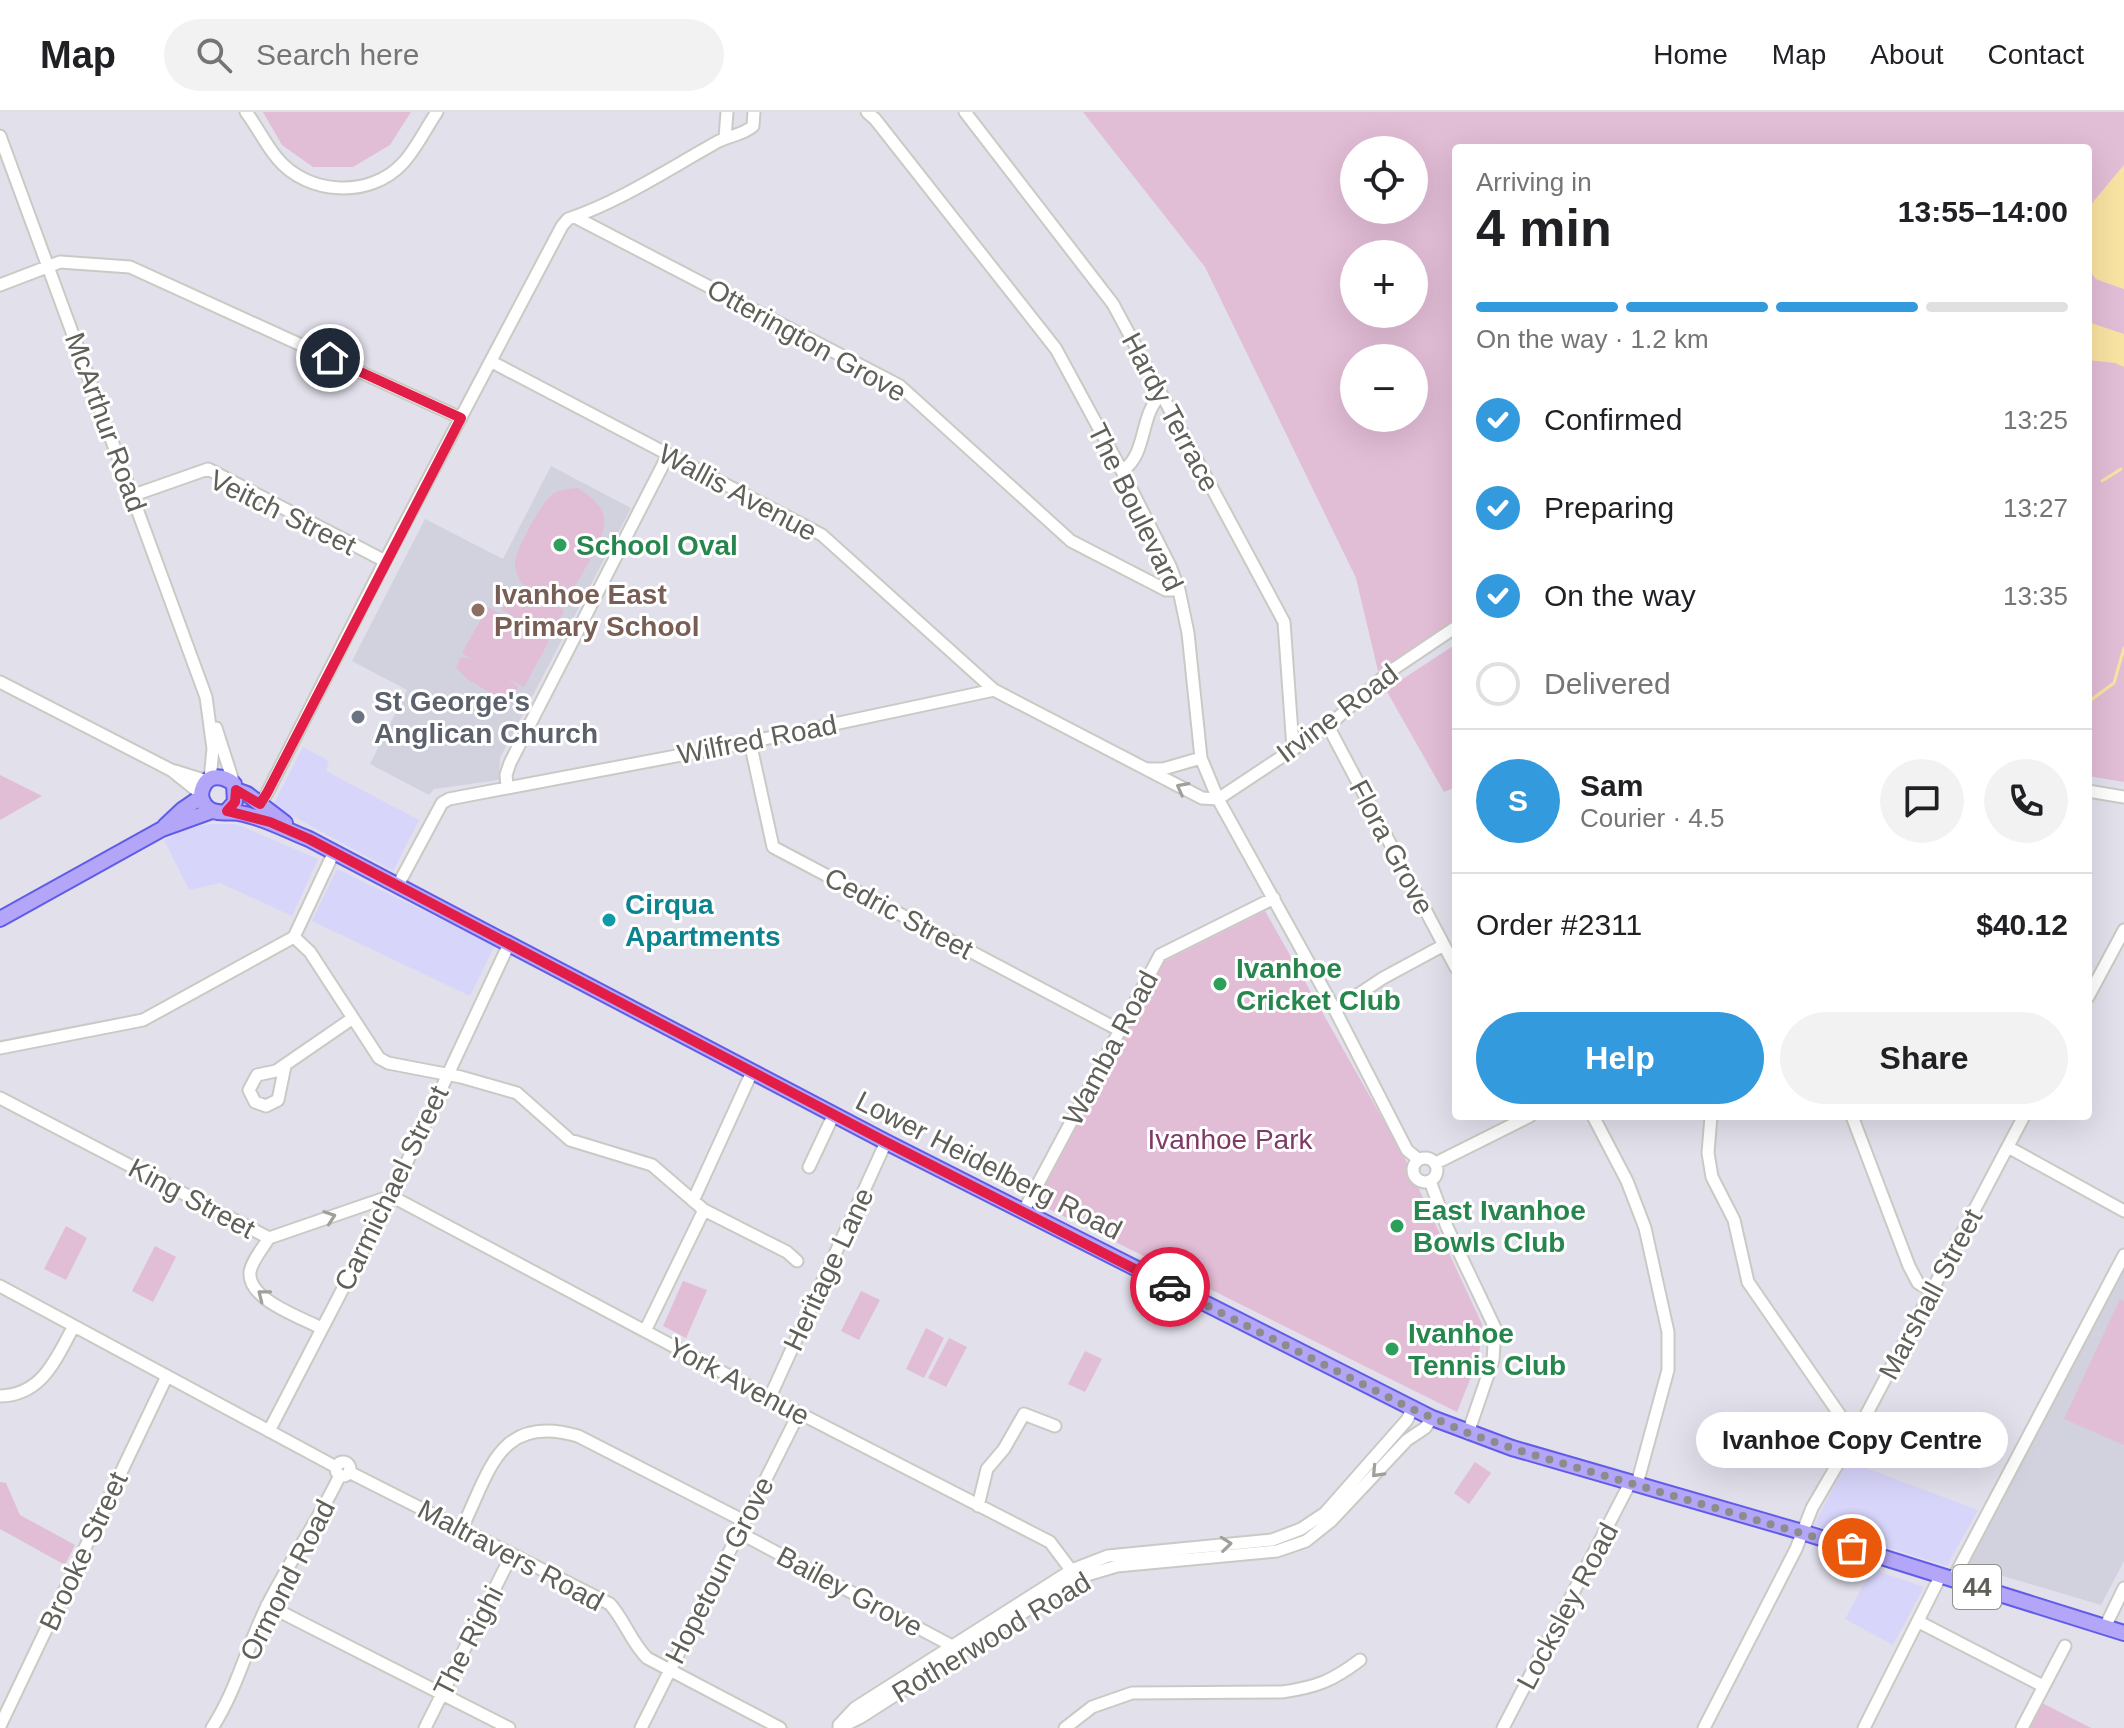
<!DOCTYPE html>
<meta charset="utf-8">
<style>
body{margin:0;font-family:Helvetica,sans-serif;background:#f2f2f2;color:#202124;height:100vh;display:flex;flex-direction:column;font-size:30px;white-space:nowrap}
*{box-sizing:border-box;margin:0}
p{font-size:26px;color:#757577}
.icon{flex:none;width:44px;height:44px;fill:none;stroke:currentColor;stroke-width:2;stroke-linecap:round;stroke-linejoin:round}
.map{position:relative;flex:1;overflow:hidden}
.sheet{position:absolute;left:1452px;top:32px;width:640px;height:976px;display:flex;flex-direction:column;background:#fff;border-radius:8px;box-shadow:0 8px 32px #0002}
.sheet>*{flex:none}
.fabs{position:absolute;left:1340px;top:24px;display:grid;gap:16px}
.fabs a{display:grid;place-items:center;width:88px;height:88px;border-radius:50%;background:#fff;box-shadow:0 8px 32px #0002;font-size:40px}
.pin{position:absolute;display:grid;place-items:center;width:68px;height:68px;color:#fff;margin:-34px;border:4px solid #fff;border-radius:50%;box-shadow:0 2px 8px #0007}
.courier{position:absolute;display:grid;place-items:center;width:80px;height:80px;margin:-40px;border:6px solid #e11d48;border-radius:50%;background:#fff;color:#222;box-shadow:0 2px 10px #0007}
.bubble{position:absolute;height:56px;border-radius:28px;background:#fff;box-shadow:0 8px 32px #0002;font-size:26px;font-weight:600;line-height:56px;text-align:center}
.headline em{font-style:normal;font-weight:600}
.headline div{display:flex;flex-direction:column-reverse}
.headline{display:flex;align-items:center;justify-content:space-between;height:136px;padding:0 24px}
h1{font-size:52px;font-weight:600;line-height:60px}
.bar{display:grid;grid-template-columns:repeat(4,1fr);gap:12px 8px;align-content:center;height:96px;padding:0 24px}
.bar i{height:10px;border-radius:6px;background:#e0e0e0}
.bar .current{background:#339add}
.bar p{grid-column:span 4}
.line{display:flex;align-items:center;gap:20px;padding:0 24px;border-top:2px solid #e0e0e0}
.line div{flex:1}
.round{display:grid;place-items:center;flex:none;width:84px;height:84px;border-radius:42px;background:#f2f2f2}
ol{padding:0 24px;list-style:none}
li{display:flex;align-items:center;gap:24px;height:88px}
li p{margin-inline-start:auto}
li .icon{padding:8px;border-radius:50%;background:#339add;color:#fff;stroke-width:4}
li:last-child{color:#757577}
li i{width:44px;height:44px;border:4px solid #e0e0e0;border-radius:50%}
.primary-button{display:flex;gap:16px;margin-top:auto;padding:16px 24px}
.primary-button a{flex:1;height:92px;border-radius:48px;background:#339add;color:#fff;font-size:32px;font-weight:600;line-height:92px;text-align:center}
.primary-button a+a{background:#f2f2f2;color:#202124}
header{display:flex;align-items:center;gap:48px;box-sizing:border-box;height:112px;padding:0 40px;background:#fff;border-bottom:2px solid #e0e0e0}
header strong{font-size:38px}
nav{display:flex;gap:44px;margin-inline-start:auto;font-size:28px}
.search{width:560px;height:72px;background:#f2f2f2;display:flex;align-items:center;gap:20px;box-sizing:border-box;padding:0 28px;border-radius:44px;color:#757577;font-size:30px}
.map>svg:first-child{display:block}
.commercial{fill:#d8d5fb}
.education{fill:#d2d1de}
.green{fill:#e2bdd6;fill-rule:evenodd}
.water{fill:#f9e3a2}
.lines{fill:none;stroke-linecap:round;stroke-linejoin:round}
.stream{stroke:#f9e3a2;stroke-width:3}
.minor-casing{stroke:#cacac4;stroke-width:15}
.major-casing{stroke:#615ce8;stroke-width:18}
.minor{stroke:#fff;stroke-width:11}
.major{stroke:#b3a6f9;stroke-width:14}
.oneway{stroke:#a09f9b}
.done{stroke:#8d8c8c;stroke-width:8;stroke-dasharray:0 14.4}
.route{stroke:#e11d48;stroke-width:10}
.leisure-dot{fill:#2e9e5b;stroke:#fff;stroke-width:3}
.education-dot{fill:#8d6e63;stroke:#fff;stroke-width:3}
.worship-dot{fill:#6b7280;stroke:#fff;stroke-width:3}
.culture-dot{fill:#0f9aa8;stroke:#fff;stroke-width:3}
.labels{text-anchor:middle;stroke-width:6;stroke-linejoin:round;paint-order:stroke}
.shield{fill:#fff;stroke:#908f8b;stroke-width:2}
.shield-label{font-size:26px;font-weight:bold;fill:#605f59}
.street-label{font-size:28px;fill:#605f59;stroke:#fff}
.leisure-label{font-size:28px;font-weight:bold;fill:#27864d;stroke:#fff;text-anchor:start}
.education-label{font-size:28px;font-weight:bold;fill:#785e54;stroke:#fff;text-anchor:start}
.worship-label{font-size:28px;font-weight:bold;fill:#5b616d;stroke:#fff;text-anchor:start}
.culture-label{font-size:28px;font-weight:bold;fill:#0d838f;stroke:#fff;text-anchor:start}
.park-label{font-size:28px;fill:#7f3965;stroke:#fff}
</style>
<header>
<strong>Map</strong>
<div class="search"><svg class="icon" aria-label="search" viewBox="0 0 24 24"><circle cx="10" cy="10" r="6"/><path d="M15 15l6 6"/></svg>Search here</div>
<nav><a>Home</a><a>Map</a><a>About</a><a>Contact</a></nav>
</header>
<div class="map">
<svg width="2124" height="1616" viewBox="0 0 2124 1616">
<rect width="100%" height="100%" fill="#e1e0eb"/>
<path class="commercial" d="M 303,635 L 329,649 L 326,659 L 419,708 L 393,759 L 273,693 Z
M 211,712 L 236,712 L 318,747 L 292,804 L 220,771 L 189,778 L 164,728 L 188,716 Z
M 337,757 L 495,833 L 470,884 L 312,809 Z
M 1847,1349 L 1978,1398 L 1947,1454 L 1814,1413 Z
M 1872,1457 L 1924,1475 L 1893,1533 L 1845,1507 Z"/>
<path class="education" d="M 551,354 L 631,396 L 500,646 L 499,668 L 434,677 L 429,683 L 370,652 L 407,578 L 352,549 L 425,407 L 503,447 Z
M 2124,1153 L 2124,1449 L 2101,1493 L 1966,1453 Z"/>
<path class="green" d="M 263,0 L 411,0 L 390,33 L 353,55 L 313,55 L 282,33 Z
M 1083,0 L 2124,0 L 2124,53 L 2094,89 L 2088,100 L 2088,36 L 1456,36 L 1456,507 L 1378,559 L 1356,466 L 1205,155 ZM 1354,38 L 1414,38 L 1414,98 L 1354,98 ZM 1354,142 L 1414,142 L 1414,202 L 1354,202 ZM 1354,246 L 1414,246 L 1414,306 L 1354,306 Z
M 2088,156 L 2096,167 L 2124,177 L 2124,670 L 2088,664 Z
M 578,376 C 612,398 609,411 592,444 C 584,458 578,470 569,483 L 543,486 L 564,498 L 551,526 L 502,498 L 516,474 L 528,479 C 521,471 514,460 515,450 C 517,436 542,389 553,382 C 561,377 569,377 578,376 Z
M 488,495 L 549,529 L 524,575 L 507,566 L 518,575 L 509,592 L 467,567 L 456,555 L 461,545 L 471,547 L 462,541 Z
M 1456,532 L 1456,675 L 1444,680 L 1386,578 Z
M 0,663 L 42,684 L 0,708 Z
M 1265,799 L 1404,1045 L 1482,1212 L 1479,1245 L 1457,1300 L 1035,1090 L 1163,850 Z
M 66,1114 L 87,1126 L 66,1168 L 44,1157 Z
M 155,1134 L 176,1145 L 153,1190 L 132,1179 Z
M 683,1169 L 707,1178 L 686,1226 L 663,1214 Z
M 861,1179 L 880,1188 L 859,1228 L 841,1219 Z
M 2120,1187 L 2124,1189 L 2124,1333 L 2064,1307 Z
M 926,1216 L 944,1226 L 924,1266 L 906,1257 Z
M 949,1226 L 967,1235 L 946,1275 L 928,1266 Z
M 1085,1239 L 1102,1247 L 1085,1280 L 1068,1272 Z
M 1475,1350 L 1491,1361 L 1469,1392 L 1454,1381 Z
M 0,1370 L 6,1371 L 20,1403 L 75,1433 L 65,1453 L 0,1417 Z
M 2042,1591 L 2091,1616 L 2029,1616 Z"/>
<path class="water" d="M 2124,53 L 2124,177 L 2096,167 L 2088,156 L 2088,100 L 2094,89 Z
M 2088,210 L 2124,222 L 2124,255 L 2115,251 L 2088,248 Z"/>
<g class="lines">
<path class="stream" d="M 2102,369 L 2121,357
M 2088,590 L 2114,571 L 2124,536"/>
<defs>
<path id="minor" d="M 246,0 C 257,14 265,32 277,46 C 307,83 370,87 403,51 C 416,37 426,16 437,0
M 867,0 L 875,7 L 1056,237 L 1122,359 L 1170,454 L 1179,478 L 1188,521 L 1201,646 L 1218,687 L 1335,898 L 1407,1038 L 1418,1047
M 965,0 L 1113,192 L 1284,510 L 1293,636
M 0,24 L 206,585 L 213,637 L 210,667
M 725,26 L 727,0
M 575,105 L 900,274 L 1071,429 L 1166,478 L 1179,478
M 0,173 L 60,150 L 130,155 L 461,306
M 492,250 L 822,423 L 994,578
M 1122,359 C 1148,342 1139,303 1161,283
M 134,383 L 208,357 L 385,449
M 0,570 L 171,658 L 201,682
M 1328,614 L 1456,856
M 216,616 L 234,672
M 750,630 L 773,735 L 1119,918
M 1148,657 L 1163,657 L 1201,646
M 175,659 L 207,669
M 507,674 L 506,663 L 510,651 L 668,343
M 2088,679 L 2124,685
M 260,692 L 267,681 L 385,449 L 562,114 L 568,107 C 621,89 670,56 719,29 C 731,23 743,23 753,14 L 754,0
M 398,773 L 442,691 L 449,687 L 750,630 L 994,578 L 1202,686 L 1218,687 L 1328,614 L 1389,560 L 1456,515
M 294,825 L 310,840 L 379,946 L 388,951 L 461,965 L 517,981 L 570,1028 L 652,1053 L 704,1098 L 787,1140 L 797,1149
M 2088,885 L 2124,818
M 1335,898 L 1383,866 L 1444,833
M 0,936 L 143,908 L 294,825 L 334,740
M 285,954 L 278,988 L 266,994 L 255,990 L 249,978 L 257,963 L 276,959 L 353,906
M 0,986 L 269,1126 L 391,1084 L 799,1301 L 1050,1430 L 1077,1466
M 1593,1004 L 1627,1069 L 1645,1116 L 1668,1220 L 1668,1258 L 1637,1372
M 1711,1004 L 1708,1041 L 1712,1065 L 1734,1108 L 1748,1170 L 1853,1322
M 1852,1004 L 1909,1154 L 1918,1171 L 1931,1178
M 2008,1035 L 2124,1099
M1413 1058a12 12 0 1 1 24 0a12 12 0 1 1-24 0Z
M 1436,1051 L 1530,1004
M 809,1055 L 834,1002
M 1430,1069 L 1447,1115 L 1495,1216 L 1493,1248 L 1468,1321
M 693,1089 L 752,960
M 1023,1100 L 1160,843 L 1274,786
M 269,1126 C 263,1136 252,1148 250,1160 C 247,1187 300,1205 321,1216
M 0,1174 L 336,1355
M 645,1219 L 704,1098
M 0,1284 C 43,1283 56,1246 74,1214
M 770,1285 L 886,1030
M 269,1319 L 391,1084 L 509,832
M336 1357a7 7 0 1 1 14 0a7 7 0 1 1-14 0Z
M 349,1360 L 610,1492 C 625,1509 631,1530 647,1546 L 780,1616
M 978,1394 L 987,1357 L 1004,1337 L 1024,1302 L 1055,1314
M 462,1416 C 490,1359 499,1301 578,1324 L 744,1409
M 738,1420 L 956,1536
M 1953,1467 L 2124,1143
M 267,1493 L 509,1616
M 1919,1510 L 2043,1574
M 2105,1515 L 2124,1476
M 839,1613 L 855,1596 L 1072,1458 L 1108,1444 L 1272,1428 L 1301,1417 L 1325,1401 L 1407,1308 L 1412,1297
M 0,1614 L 167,1264
M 212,1616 C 237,1578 247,1533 268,1492 C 290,1448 319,1408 340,1363
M 425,1616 L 512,1442
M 641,1616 L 799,1301
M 839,1616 L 861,1605 L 1077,1466 L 1117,1454 L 1277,1439 L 1306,1429 L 1331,1409 L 1407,1328 L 1425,1316 L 1432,1306
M 1065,1616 L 1092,1595 L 1132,1581 L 1282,1580 C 1317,1575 1332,1569 1360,1548
M 1503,1616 L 1630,1371
M 1704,1616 L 1796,1437 L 1812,1396 L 1865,1305 L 2024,1004
M 1864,1616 L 1941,1463
M 2022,1616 L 2065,1534"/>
<path id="major" d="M 236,678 L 247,682 L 285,711
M 227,699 L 235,690 L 234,672 C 224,664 209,661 203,675 C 199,683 202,692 209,697 C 218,703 229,699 239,701 C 263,705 286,718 309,727 L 886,1030 L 1432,1306 L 1512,1336 L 1802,1420 L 2124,1521
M 165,714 L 182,698 L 201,685
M 0,807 L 162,717 L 212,699"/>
</defs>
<use href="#minor" class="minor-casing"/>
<use href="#major" class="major-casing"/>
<use href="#minor" class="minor"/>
<use href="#major" class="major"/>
</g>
<defs><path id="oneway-chevron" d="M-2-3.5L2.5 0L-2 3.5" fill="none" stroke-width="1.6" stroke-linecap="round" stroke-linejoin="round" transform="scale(2)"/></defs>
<g class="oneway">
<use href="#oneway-chevron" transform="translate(1182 676) rotate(-152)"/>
<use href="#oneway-chevron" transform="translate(330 1105) rotate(-19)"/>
<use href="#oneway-chevron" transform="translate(263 1183) rotate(-142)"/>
<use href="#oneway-chevron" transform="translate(1377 1360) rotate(133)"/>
<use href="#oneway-chevron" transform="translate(1226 1432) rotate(-6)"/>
</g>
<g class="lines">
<path class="done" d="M 1170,1175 L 1412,1297 L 1468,1321 L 1527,1341 L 1852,1436"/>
<path class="route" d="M 330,246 L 461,306 L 267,681 L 260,692 L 236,678 L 235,690 L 227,699 L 270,710 L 309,727 L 886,1030 L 1170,1175"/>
</g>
<g class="leisure-dot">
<circle cx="560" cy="433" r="8"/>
<circle cx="1220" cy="872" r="8"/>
<circle cx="1397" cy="1114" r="8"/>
<circle cx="1392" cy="1237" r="8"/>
</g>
<circle class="education-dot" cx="478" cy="498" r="8"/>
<circle class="worship-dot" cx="358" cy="605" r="8"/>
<circle class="culture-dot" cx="609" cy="808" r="8"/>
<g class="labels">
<rect class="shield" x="1953" y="1453" width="48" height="44" rx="6"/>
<g class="shield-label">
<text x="1977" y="1484">44</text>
</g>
<g class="street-label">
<text transform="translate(807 228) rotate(29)" y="10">Otterington Grove</text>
<text transform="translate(1171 300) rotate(62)" y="10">Hardy Terrace</text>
<text transform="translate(106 310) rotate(70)" y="10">McArthur Road</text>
<text transform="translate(738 380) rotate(28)" y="10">Wallis Avenue</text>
<text transform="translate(1136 395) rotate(64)" y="10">The Boulevard</text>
<text transform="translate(283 400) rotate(26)" y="10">Veitch Street</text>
<text transform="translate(1337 601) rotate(-37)" y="10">Irvine Road</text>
<text transform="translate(757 627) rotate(-11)" y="10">Wilfred Road</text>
<text transform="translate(1392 735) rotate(62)" y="10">Flora Grove</text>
<text transform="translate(899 801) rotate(28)" y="10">Cedric Street</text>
<text transform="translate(1110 936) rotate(-62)" y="10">Wamba Road</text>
<text transform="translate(989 1053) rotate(27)" y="10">Lower Heidelberg Road</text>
<text transform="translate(391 1076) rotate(-64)" y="10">Carmichael Street</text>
<text transform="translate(192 1086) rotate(28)" y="10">King Street</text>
<text transform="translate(828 1157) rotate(-65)" y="10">Heritage Lane</text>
<text transform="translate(1930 1182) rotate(-62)" y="10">Marshall Street</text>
<text transform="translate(739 1269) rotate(28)" y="10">York Avenue</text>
<text transform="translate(83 1439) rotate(-65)" y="10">Brooke Street</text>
<text transform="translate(511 1443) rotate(28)" y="10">Maltravers Road</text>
<text transform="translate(719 1458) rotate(-63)" y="10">Hopetoun Grove</text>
<text transform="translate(287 1468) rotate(-63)" y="10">Ormond Road</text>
<text transform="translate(850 1479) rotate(28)" y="10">Bailey Grove</text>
<text transform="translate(1567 1494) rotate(-62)" y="10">Locksley Road</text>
<text transform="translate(991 1525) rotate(-31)" y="10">Rotherwood Road</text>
<text transform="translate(468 1529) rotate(-63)" y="10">The Righi</text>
</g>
<g class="leisure-label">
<text x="576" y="443">School Oval</text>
<text x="1236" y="866">Ivanhoe<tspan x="1236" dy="32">Cricket Club</tspan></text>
<text x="1413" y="1108">East Ivanhoe<tspan x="1413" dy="32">Bowls Club</tspan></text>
<text x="1408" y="1231">Ivanhoe<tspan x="1408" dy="32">Tennis Club</tspan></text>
</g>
<g class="education-label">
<text x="494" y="492">Ivanhoe East<tspan x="494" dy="32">Primary School</tspan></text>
</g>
<g class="worship-label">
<text x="374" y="599">St George's<tspan x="374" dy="32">Anglican Church</tspan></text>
</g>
<g class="culture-label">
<text x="625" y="802">Cirqua<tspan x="625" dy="32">Apartments</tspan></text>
</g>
<g class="park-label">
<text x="1230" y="1037">Ivanhoe Park</text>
</g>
</g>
</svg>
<div class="fabs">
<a><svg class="icon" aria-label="locate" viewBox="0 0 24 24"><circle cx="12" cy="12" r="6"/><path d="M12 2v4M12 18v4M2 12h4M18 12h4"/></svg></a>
<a>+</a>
<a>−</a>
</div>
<div class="pin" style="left:1852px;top:1436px;background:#ea580c"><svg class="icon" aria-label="bag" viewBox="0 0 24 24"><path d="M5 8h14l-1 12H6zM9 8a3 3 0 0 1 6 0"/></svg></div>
<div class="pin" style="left:330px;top:246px;background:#1f2937"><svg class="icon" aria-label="home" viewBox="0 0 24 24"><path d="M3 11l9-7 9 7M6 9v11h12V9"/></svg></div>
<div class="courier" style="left:1170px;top:1175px"><svg class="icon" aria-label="car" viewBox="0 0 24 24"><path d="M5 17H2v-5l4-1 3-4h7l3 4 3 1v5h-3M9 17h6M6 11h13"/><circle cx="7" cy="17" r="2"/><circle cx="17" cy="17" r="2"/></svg></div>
<div class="bubble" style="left:1696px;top:1300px;width:312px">Ivanhoe Copy Centre</div>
<section class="sheet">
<div class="headline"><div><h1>4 min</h1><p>Arriving in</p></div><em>13:55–14:00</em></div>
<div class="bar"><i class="current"></i><i class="current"></i><i class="current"></i><i></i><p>On the way · 1.2 km</p></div>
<ol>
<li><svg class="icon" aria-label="check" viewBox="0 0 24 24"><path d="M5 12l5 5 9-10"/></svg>Confirmed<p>13:25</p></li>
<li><svg class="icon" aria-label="check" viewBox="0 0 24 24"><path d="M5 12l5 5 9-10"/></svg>Preparing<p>13:27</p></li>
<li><svg class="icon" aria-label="check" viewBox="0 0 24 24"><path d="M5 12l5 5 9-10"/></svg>On the way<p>13:35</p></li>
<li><i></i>Delivered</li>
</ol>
<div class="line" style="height:144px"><b class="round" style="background:#339add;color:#fff">S</b><div><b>Sam</b><p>Courier · 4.5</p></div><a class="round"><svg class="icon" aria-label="chat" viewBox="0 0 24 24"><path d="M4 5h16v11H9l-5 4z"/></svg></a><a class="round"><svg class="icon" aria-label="phone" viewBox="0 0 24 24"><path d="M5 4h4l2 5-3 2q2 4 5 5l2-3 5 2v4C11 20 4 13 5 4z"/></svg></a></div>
<div class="line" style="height:104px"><div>Order #2311</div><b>$40.12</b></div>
<div class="primary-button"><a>Help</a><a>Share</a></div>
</section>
</div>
